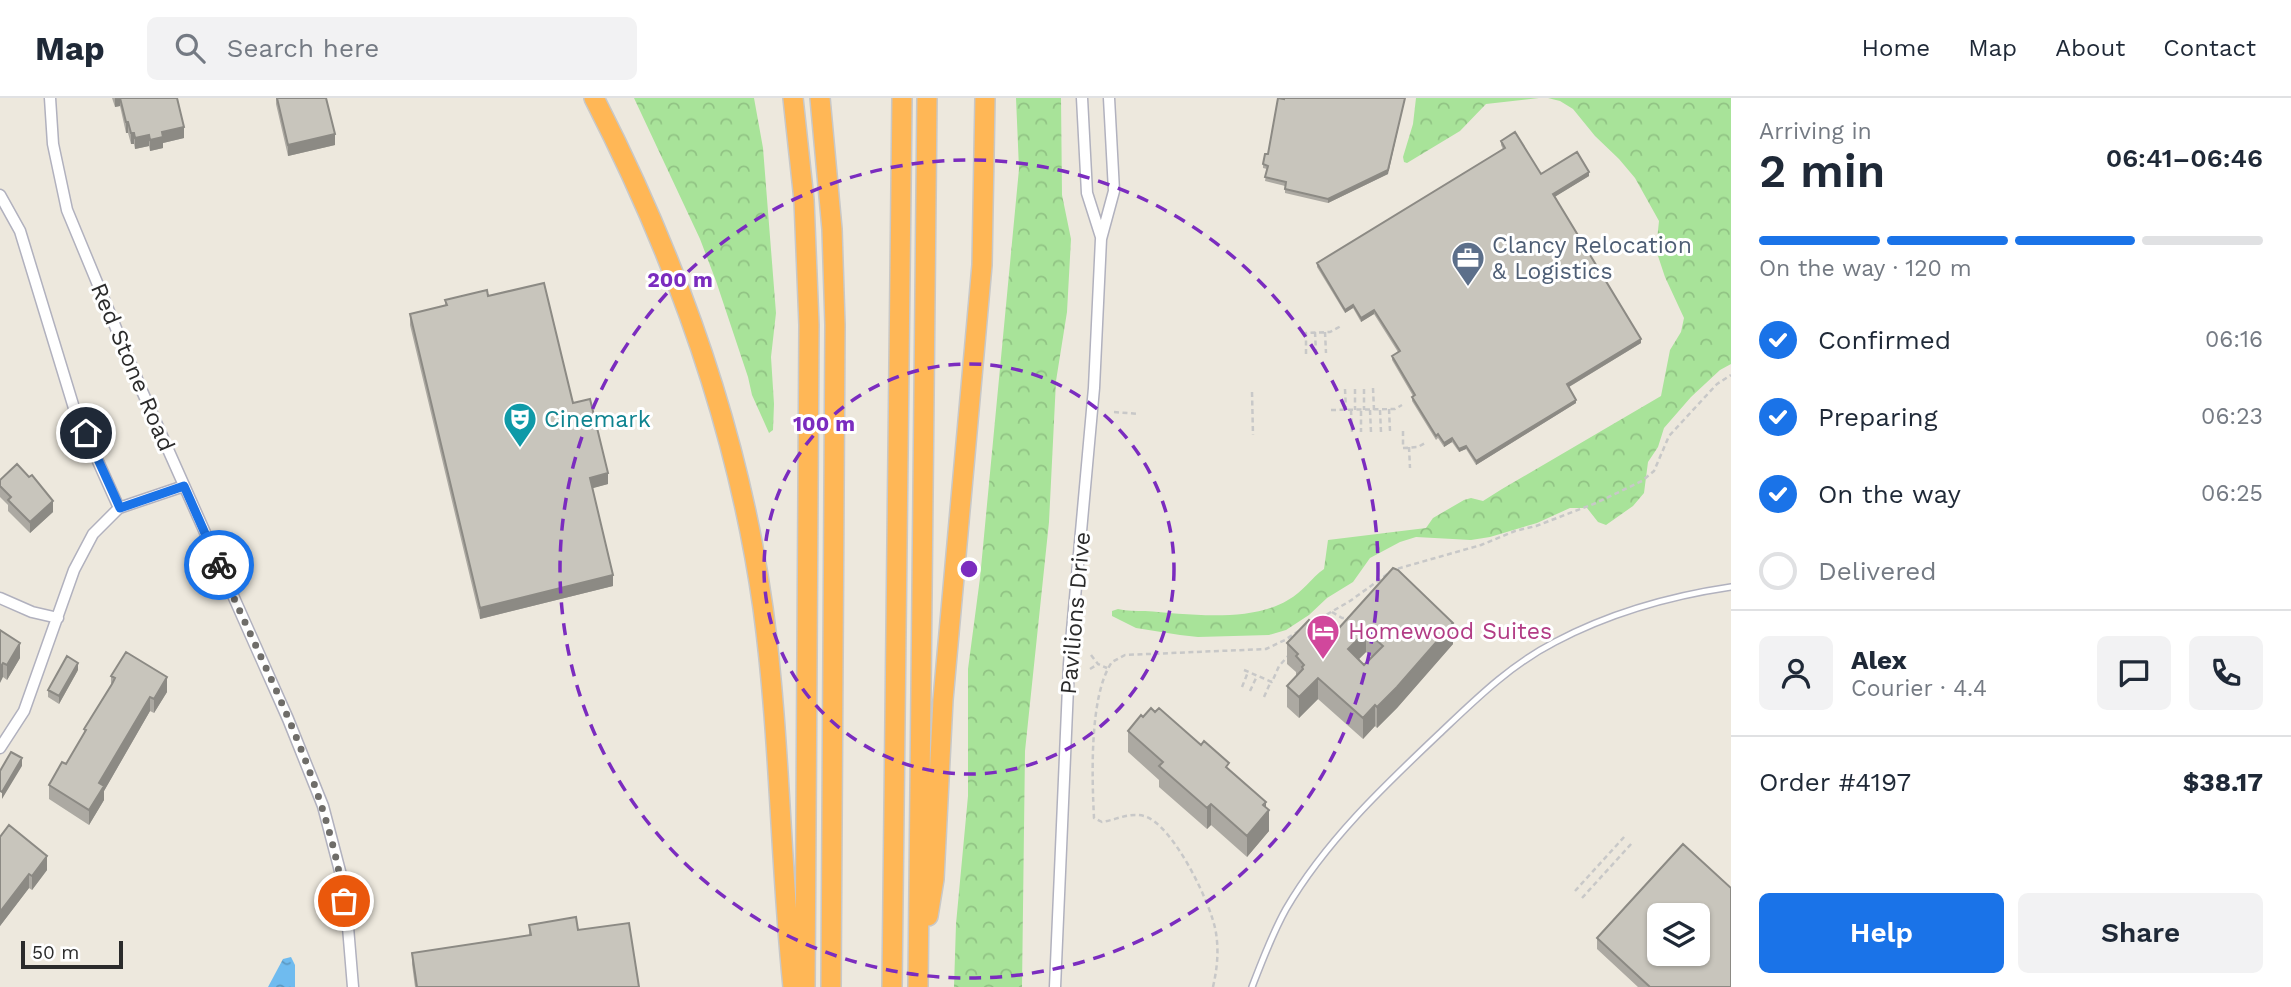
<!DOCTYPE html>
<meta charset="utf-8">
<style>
body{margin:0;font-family:"Work Sans",sans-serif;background:#f2f2f3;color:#1f2937;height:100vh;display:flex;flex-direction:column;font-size:26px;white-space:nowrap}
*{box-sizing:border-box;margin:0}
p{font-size:23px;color:#747a83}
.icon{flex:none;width:38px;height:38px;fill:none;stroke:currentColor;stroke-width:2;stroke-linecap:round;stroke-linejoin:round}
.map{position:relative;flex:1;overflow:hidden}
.side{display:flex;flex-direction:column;background:#fff;width:560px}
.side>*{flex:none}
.fabs{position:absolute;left:1647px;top:805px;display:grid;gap:14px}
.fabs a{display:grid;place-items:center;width:63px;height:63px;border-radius:10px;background:#fff;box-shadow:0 2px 5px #0004;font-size:35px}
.scale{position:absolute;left:21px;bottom:18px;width:102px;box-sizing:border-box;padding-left:7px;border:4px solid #2b2b2b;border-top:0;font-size:19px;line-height:24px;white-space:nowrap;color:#2b2b2b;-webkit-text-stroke:5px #fff;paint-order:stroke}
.pin{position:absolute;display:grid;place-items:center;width:60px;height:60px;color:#fff;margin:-30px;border:4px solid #fff;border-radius:50%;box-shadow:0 2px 7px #0007}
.courier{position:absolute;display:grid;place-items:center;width:70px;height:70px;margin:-35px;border:5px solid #1a73e8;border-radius:50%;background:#fff;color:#222;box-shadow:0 2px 9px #0007}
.overview em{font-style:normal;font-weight:600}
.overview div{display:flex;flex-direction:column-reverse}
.overview{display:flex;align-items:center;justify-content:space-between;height:119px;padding:0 28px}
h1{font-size:46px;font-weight:600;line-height:52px}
.bar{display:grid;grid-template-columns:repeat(4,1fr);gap:10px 7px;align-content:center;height:84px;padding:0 28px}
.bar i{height:9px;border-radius:5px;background:#e0e1e3}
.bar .current{background:#1a73e8}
.bar p{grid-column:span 4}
.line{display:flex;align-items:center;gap:18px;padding:0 28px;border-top:2px solid #e0e1e3}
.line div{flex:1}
.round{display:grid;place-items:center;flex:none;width:74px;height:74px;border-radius:10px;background:#f2f2f3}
ol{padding:0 28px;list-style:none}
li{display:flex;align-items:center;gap:21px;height:77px}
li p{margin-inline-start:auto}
li .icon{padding:7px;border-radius:50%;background:#1a73e8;color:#fff;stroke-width:4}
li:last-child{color:#747a83}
li i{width:38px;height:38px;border:4px solid #e0e1e3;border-radius:50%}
.button{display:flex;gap:14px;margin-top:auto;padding:14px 28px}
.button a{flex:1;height:80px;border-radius:10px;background:#1a73e8;color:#fff;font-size:28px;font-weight:600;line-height:80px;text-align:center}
.button a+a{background:#f2f2f3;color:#1f2937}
header{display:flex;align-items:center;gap:42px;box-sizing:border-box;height:98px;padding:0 35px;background:#fff;border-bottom:2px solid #e0e1e3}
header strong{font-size:33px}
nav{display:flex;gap:38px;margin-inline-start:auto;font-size:24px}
.search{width:490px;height:63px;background:#f2f2f3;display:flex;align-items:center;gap:18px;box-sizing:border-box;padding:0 24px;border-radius:10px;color:#747a83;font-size:26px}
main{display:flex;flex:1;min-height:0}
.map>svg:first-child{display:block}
.forest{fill:url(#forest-crowns)}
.water{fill:url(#water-ripples)}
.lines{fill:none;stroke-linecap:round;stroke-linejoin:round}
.service-casing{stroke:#b1b1be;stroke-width:8}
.minor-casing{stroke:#b1b1be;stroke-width:13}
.motorway-casing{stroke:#c8c8c8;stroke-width:22}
.path{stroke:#c8c8c8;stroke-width:2.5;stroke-dasharray:5 3.5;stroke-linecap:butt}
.service{stroke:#fff;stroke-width:5}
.minor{stroke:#fff;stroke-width:10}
.motorway{stroke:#ffb756;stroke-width:19}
.wall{fill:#aca9a2;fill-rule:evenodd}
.shaded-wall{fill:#8c8a84}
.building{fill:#c8c5bc;stroke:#8c8a84;stroke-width:2;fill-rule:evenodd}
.done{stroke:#6f6d69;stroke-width:7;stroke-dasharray:0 12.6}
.route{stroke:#1a73e8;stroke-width:9}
.ring{fill:none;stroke:#7b2cbf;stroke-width:3.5;stroke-dasharray:12 9}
.labels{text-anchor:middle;stroke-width:6;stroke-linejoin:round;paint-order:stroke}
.service-label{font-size:23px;fill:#4e5e75;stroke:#fff;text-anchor:start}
.street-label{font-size:23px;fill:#2b2b2b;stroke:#fff}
.culture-label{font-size:23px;fill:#0d838f;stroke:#fff;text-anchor:start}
.hotel-label{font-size:23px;fill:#b23c85;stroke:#fff;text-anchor:start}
.centre{fill:#7b2cbf;stroke:#fff;stroke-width:3.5}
.ring-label{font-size:21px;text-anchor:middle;font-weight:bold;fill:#7b2cbf;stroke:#fff;stroke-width:6;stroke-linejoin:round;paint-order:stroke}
</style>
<header>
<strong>Map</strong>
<div class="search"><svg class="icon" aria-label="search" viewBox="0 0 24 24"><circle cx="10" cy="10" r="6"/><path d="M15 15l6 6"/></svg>Search here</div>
<nav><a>Home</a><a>Map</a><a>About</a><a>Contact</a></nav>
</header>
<main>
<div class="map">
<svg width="1731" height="889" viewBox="0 0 1731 889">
<defs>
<pattern id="forest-crowns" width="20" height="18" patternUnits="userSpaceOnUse" patternTransform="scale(1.75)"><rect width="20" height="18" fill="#a8e399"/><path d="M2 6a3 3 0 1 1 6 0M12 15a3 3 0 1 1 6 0" fill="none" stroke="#91c384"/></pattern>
<pattern id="water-ripples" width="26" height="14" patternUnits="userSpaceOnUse" patternTransform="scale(1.75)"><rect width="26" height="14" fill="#6fbbef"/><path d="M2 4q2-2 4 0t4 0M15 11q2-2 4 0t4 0" fill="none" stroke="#5b98c2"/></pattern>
</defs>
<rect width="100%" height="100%" fill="#ede8dd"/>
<path class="forest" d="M 634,0 L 754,0 L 763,50 L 776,215 L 771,259 L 774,306 L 773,332 L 769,335 L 752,297 L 748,279 L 716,183 L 700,141 Z
M 1016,0 L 1061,0 L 1062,97 L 1071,141 L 1067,214 L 1056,283 L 1049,424 L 1025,653 L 1022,889 L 954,889 L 956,826 L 968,698 L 968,571 L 980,480 L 1019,71 Z
M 1416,0 L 1539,0 L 1486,6 L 1460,33 L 1407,65 L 1404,64 L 1403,59 L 1413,26 Z
M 1548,0 L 1731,0 L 1731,266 L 1720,272 L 1691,299 L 1664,330 L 1658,349 L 1648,364 L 1644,395 L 1633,408 L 1606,427 L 1598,424 L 1587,410 L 1570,410 L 1537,425 L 1490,439 L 1471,442 L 1416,439 L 1400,444 L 1370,460 L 1353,484 L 1327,500 L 1309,517 L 1286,532 L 1269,537 L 1198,539 L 1180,537 L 1136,530 L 1112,518 L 1112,513 L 1118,511 C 1127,513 1136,513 1145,513 C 1187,516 1250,525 1288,502 C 1303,494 1311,480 1324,471 L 1328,442 L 1426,430 L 1433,420 L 1464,402 L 1471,400 L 1483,403 L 1502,391 L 1661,298 L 1670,252 L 1681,234 L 1684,220 L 1665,179 L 1656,152 L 1659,123 L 1635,80 L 1619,61 L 1595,38 L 1573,11 L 1560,3 Z"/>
<path class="water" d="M 291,859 L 295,867 L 295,889 L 268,889 L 283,861 Z"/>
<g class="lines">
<defs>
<path id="service" d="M 1252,889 C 1262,863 1272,836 1286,811 C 1325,744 1383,689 1439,636 C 1475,602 1510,567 1555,544 C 1610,515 1670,498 1731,489"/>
<path id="minor" d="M 50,0 L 53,46 L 67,112 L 142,293 L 288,621 L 323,708 L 341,777 L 348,829 L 353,889
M 1082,0 L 1087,95 L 1101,139
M 0,97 L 20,133 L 74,310 L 119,410
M 0,500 L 32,514 L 58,520
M 0,650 L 24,613 L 74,472 L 93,436 L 119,410 L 184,388
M 1055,889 L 1069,566 L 1094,290 L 1101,141 L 1114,93 L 1109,0"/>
<path id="motorway" d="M 594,0 C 676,160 738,331 763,510 C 780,635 780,763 793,889
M 793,0 L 804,102 L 809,227 L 805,889
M 820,0 L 832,131 L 835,227 L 831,889
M 928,818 L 934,781 L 943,602 L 982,167 L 985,0
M 892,889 L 902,0
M 918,889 L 927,0"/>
</defs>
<use href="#service" class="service-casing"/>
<use href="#minor" class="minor-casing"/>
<use href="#motorway" class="motorway-casing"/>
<path class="path" d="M 1315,234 L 1316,255
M 1325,234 L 1326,255
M 1306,256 L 1306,235 L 1330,234 L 1341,228
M 1373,290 L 1374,312
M 1345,291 L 1346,312
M 1355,291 L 1355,312
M 1364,291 L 1364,312
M 1252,294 L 1253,337
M 1389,311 L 1390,333
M 1331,312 L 1395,311 L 1402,307
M 1351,312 L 1352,334
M 1370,312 L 1371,334
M 1380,312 L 1381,334
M 1361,313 L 1361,334
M 1114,314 L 1139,316
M 1403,333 L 1403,350 L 1418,349 L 1425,345
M 1409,349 L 1410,370
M 1332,514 L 1342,520 L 1349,520
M 1312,525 L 1350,503 L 1393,472 L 1481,447 L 1515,433 L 1536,428 L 1596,405 L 1642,383 L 1654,373 L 1669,338 L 1717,286 L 1731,277
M 1318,533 L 1327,530 L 1339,532
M 1091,557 L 1098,566 L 1107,570
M 1090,571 L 1098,566
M 1244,572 L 1272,584 L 1279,568 L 1289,557
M 1242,589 L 1248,574
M 1250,593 L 1257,578
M 1264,599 L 1271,583
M 1575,793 L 1625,738
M 1582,800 L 1632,745
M 1213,889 C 1217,871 1219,854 1216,835 C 1212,807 1173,726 1144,718 C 1129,714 1116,722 1102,724 L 1094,720 C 1092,680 1089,597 1112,564 L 1125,557 L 1266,551 L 1285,542 L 1303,530"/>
<use href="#service" class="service"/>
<use href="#minor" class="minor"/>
<use href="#motorway" class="motorway"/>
</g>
<path class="wall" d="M 112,0 L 177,0 L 184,40 L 163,45 L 163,50 L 150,53 L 149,48 L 135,51 L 134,46 L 131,46 L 128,35 L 126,35 L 120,8 L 115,9 Z
M 276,0 L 326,0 L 335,47 L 288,58 L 276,6 Z
M 1284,1 L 1388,76 L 1328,105 L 1285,95 L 1285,88 L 1265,83 L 1267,71 L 1263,70 L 1263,66 L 1268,56 Z
M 1501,43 L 1541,76 L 1589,78 L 1554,99 L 1641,245 L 1569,289 L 1576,305 L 1476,367 L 1466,351 L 1459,354 L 1452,344 L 1444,349 L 1438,340 L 1436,342 L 1412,303 L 1412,299 L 1413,298 L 1392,262 L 1392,258 L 1398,254 L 1374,216 L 1361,224 L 1353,210 L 1345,215 L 1317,169 L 1317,165 L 1503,51 L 1501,47 Z
M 488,198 L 608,386 L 592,390 L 613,488 L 480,521 L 410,227 L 410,216 L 445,208 L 445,202 Z
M 0,382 L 53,414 L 30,435 L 8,413 L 8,407 L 0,399 Z
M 1393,470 L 1453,546 L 1397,610 L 1377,630 L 1375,628 L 1363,641 L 1318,601 L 1299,620 L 1287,609 L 1287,588 L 1296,579 L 1296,574 L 1287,566 L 1287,545 L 1330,540 ZM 1366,554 L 1372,559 L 1364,567 L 1359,561 Z
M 0,532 L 20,560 L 7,582 L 3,579 Z
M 78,572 L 59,606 L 48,599 L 48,592 Z
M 111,578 L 167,594 L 154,615 L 150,613 L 104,693 L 104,702 L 89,727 L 49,701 L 49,687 L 66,666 L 84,635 L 84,631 L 111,587 Z
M 1128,633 L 1229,672 L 1266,710 L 1269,733 L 1247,759 L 1211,727 L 1207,731 L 1159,689 L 1159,682 L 1128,654 Z
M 0,739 L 47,772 L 32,792 L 29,790 L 0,828 Z
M 529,827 L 578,832 L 639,889 L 415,889 L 412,866 L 412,855 L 529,837 Z
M 1597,840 L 1731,889 L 1638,889 L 1597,851 Z"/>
<path class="shaded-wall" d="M 115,0 L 120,0 L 120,8 L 115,9 Z
M 1405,0 L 1388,76 L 1328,105 L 1328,101 Z
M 126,24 L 128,24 L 128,35 L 126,35 Z
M 184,29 L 184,40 L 163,45 L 163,50 L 150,53 L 150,42 L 162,34 Z
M 131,35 L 134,35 L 134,46 L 131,46 Z
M 335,36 L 335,47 L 288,58 L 288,47 Z
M 149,37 L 149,48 L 135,51 L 135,40 Z
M 1589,74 L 1589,78 L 1553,100 L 1553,96 Z
M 1353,207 L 1353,210 L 1345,215 L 1345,212 Z
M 1374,212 L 1374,216 L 1361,224 L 1361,220 Z
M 1641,241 L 1641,245 L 1567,290 L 1567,286 Z
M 1576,302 L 1576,305 L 1476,367 L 1476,363 Z
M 1452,340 L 1452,344 L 1444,349 L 1444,345 Z
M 1466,348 L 1466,351 L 1459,354 L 1459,351 Z
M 608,375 L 608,386 L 590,391 L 590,380 Z
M 53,403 L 53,414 L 30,435 L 30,424 Z
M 613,477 L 613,488 L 480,521 L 480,510 Z
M 1453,525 L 1453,546 L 1397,610 L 1377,630 L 1377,609 Z
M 1366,533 L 1366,554 L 1348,572 L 1348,551 Z
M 20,545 L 20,560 L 7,582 L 7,567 Z
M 3,565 L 3,579 L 0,585 L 0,570 Z
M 78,565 L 78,572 L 59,606 L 59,598 Z
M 167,579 L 167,594 L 154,615 L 154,601 Z
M 1318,580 L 1318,601 L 1299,620 L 1299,599 Z
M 150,599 L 150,613 L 104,693 L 104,702 L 89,727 L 89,712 L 99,685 Z
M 1375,607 L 1375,628 L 1363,641 L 1363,620 Z
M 22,660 L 22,668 L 2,701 L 2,694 Z
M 1266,704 L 1266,716 L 1269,712 L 1269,733 L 1247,759 L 1247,738 Z
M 1211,706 L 1211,727 L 1207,731 L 1207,710 Z
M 47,758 L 47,772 L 32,792 L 32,778 Z
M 29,776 L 29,790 L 0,828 L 0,814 Z"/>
<path class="building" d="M 120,0 L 177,0 L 184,29 L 162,34 L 163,39 L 150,42 L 149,37 L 135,40 L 134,35 L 131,35 L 128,24 L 126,24 Z
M 277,0 L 326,0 L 335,36 L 288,47 Z
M 1278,0 L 1284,1 L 1284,0 L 1405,0 L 1388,72 L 1328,101 L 1285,91 L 1286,84 L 1265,79 L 1268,68 L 1263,66 L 1265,56 L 1268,56 Z
M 1515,34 L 1541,76 L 1577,54 L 1589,74 L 1553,96 L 1641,241 L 1567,286 L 1576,302 L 1476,363 L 1466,348 L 1459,351 L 1452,340 L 1444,345 L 1438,336 L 1436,338 L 1412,299 L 1415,297 L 1392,258 L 1400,253 L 1374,212 L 1361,220 L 1353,207 L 1345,212 L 1317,165 L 1505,50 L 1501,43 Z
M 544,185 L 573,305 L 590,301 L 608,375 L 590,380 L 613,477 L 480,510 L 410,216 L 447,207 L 445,202 L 487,192 L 488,198 Z
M 17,366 L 29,379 L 32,377 L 53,403 L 30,424 L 8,402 L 11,399 L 0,388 L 0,382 Z
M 1393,470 L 1398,472 L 1453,525 L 1397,589 L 1377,609 L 1375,607 L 1363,620 L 1318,580 L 1299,599 L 1287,588 L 1303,571 L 1302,569 L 1304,567 L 1296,558 L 1298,556 L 1287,545 L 1309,522 L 1330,540 ZM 1366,533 L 1383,548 L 1364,567 L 1348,551 Z
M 0,532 L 20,545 L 7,567 L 3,565 L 0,570 Z
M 126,554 L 167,579 L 154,601 L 150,599 L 99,685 L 104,688 L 89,712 L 49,687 L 62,664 L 66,666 L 86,632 L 84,631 L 112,586 L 115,580 L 111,578 Z
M 67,558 L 78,565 L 59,598 L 48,592 Z
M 1151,610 L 1155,614 L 1159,610 L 1201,647 L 1204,643 L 1229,665 L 1226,669 L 1266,704 L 1263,707 L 1269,712 L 1247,738 L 1211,706 L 1207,710 L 1159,668 L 1163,664 L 1128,633 L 1141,617 L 1143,619 Z
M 11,654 L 22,660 L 2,694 L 0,693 L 0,673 Z
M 9,727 L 47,758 L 32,778 L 29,776 L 0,814 L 0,739 Z
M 1683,746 L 1731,790 L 1731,889 L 1650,889 L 1597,840 ZM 1659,817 L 1698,817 L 1698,856 L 1659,856 Z
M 576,819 L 578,832 L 629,825 L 639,889 L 417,889 L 412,855 L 531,837 L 529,827 Z"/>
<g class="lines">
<path class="done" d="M 219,467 C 267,576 327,685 344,803"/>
<path class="route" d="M 86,335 L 120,410 L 184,388 L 219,467"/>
</g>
<g class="ring">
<circle cx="969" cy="471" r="205"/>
<circle cx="969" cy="471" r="409"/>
</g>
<defs>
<symbol id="office-pin" viewBox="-11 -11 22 30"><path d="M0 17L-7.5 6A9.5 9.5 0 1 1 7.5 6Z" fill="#5c6f8a" stroke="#fff"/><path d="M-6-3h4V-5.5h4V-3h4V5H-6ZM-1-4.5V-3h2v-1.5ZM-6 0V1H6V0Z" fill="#fff"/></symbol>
<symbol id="theatre-pin" viewBox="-11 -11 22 30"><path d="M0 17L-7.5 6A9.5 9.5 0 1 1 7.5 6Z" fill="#0f9aa8" stroke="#fff"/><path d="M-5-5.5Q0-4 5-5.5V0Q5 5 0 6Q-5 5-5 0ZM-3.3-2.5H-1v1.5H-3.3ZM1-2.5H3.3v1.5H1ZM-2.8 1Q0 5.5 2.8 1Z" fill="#fff"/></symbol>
<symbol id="hotel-pin" viewBox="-11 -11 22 30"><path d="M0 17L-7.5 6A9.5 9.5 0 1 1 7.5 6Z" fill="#d1479c" stroke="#fff"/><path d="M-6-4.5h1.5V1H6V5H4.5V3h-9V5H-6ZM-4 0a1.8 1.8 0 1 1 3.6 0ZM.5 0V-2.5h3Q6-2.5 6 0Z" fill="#fff"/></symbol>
</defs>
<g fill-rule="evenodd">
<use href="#office-pin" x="1449" y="141" width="38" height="52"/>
<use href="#theatre-pin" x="501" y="302" width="38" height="52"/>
<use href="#hotel-pin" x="1304" y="514" width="38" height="52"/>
</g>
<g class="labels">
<g class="service-label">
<text x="1492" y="155">Clancy Relocation<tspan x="1492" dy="26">&amp; Logistics</tspan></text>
</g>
<g class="street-label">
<text transform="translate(133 269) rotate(67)" y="8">Red Stone Road</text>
<text transform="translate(1075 515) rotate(-85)" y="8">Pavilions Drive</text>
</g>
<g class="culture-label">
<text x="544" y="329">Cinemark</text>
</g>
<g class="hotel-label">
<text x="1348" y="541">Homewood Suites</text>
</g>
</g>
<circle cx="969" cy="471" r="10" class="centre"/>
<g class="ring-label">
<text x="680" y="189">200 m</text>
<text x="824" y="333">100 m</text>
</g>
</svg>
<div class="fabs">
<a><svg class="icon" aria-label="layers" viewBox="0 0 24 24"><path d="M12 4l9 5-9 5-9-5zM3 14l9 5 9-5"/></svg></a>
</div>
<div class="scale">50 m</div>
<div class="pin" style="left:344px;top:803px;background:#ea580c"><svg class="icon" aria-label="bag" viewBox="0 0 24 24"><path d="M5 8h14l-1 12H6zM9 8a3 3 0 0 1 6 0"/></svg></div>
<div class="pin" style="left:86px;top:335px;background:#1f2937"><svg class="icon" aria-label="home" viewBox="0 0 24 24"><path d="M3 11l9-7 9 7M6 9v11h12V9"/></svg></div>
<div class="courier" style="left:219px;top:467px"><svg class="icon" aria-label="bike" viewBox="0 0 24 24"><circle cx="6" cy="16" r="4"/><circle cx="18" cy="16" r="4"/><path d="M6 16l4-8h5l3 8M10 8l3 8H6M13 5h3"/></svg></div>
</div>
<section class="side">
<div class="overview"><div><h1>2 min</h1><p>Arriving in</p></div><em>06:41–06:46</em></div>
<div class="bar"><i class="current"></i><i class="current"></i><i class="current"></i><i></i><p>On the way · 120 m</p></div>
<ol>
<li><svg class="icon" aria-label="check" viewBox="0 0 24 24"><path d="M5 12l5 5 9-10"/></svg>Confirmed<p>06:16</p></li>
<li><svg class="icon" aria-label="check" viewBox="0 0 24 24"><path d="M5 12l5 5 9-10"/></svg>Preparing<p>06:23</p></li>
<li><svg class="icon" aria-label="check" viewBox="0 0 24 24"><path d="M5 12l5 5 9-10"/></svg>On the way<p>06:25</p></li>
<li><i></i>Delivered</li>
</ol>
<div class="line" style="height:126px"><a class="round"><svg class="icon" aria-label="person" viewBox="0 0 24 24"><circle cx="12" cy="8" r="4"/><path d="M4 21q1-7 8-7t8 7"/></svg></a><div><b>Alex</b><p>Courier · 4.4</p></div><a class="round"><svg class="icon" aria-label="chat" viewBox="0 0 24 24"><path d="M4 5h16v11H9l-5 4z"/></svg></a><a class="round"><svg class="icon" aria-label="phone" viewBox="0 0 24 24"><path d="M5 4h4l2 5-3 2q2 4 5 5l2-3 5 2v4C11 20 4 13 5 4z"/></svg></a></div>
<div class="line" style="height:91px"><div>Order #4197</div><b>$38.17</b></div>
<div class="button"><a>Help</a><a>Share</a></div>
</section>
</main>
